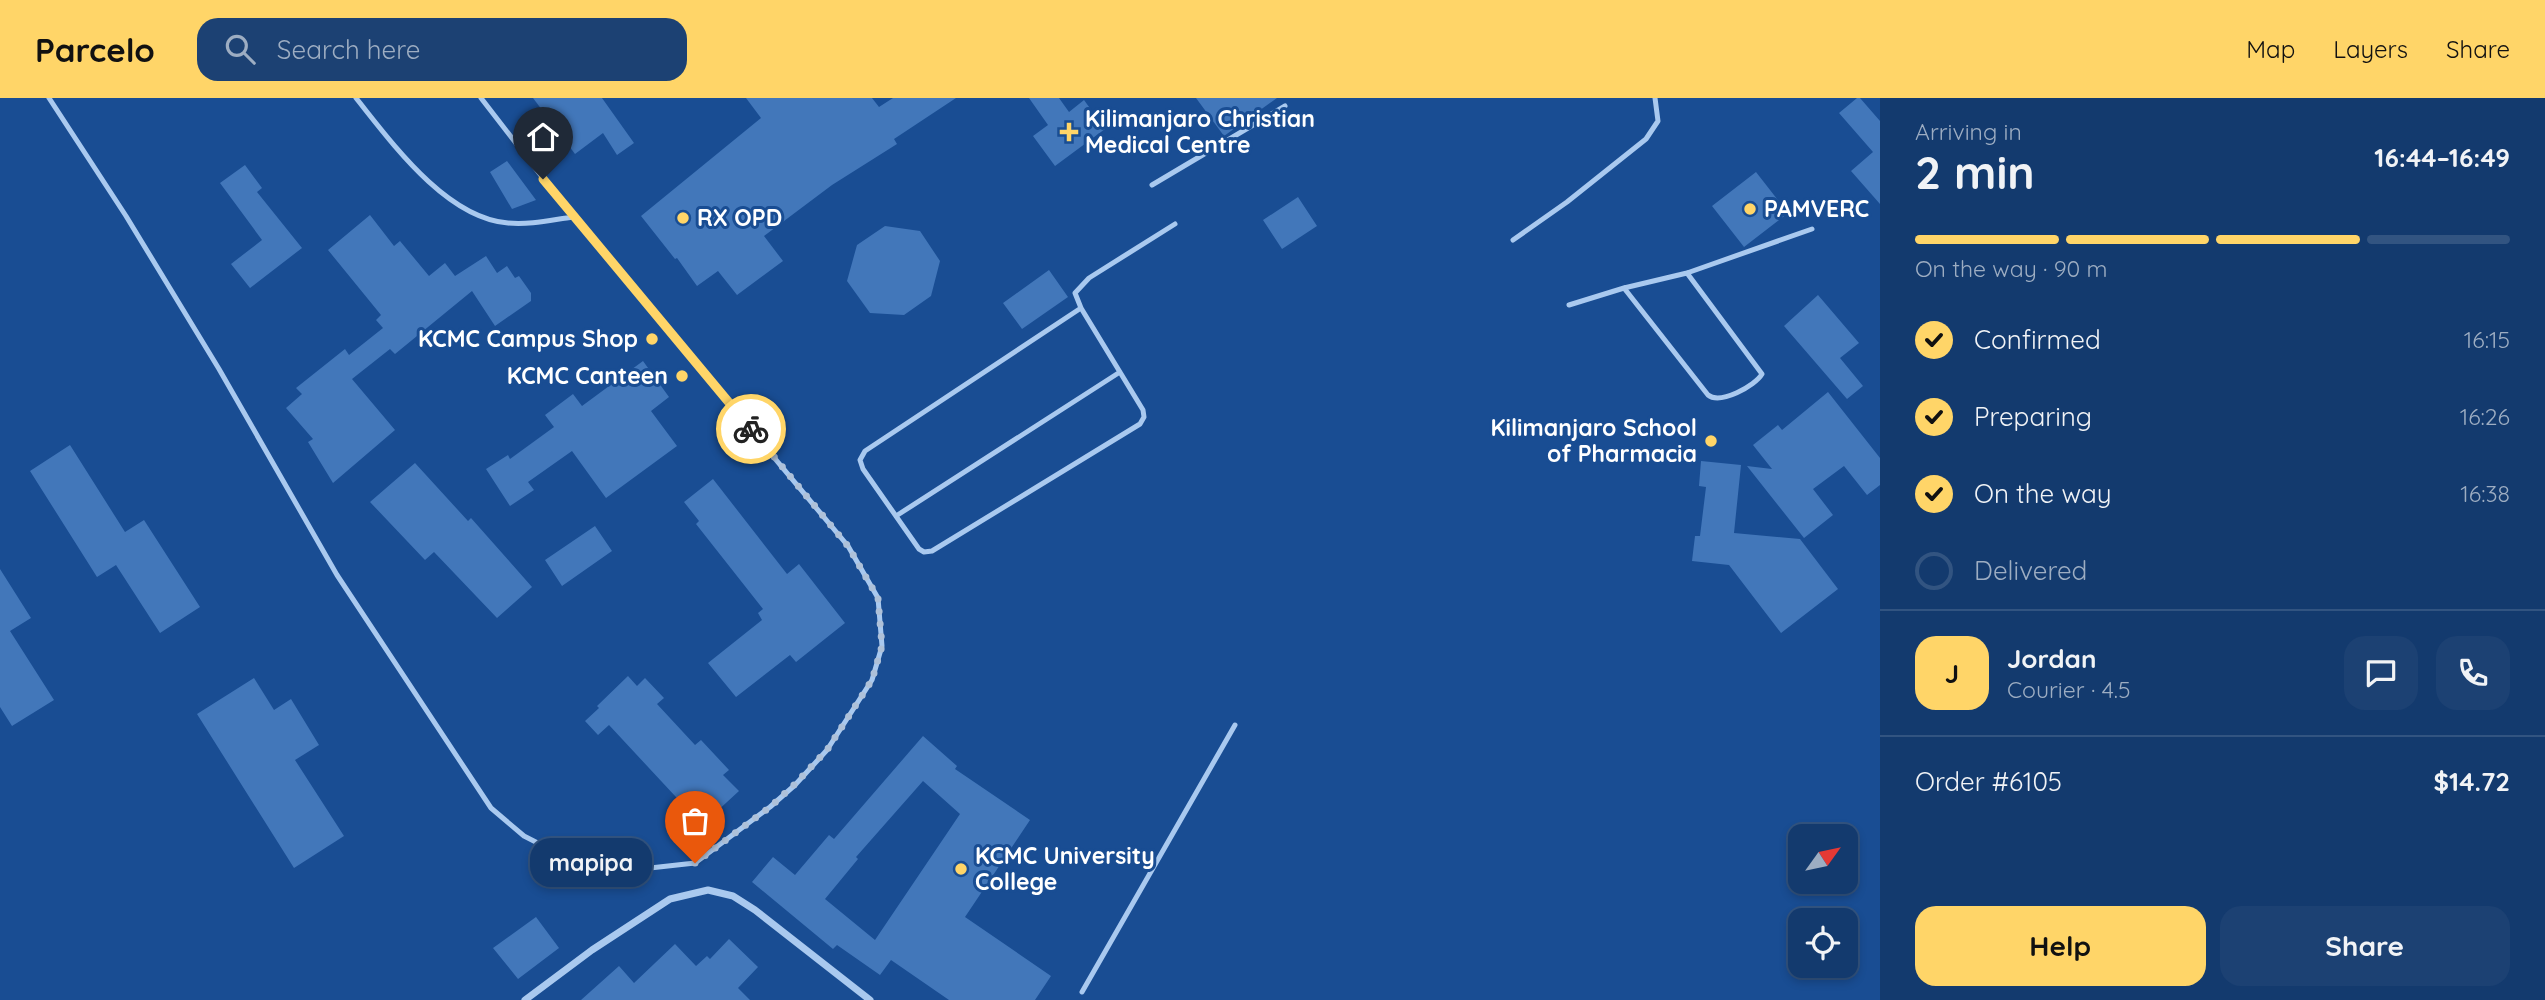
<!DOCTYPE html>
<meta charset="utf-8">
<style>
body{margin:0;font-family:Quicksand,sans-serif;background:#1c4173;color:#f1f3f6;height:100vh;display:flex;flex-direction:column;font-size:26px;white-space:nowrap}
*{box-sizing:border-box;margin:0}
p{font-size:23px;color:#9dadc2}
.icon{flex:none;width:38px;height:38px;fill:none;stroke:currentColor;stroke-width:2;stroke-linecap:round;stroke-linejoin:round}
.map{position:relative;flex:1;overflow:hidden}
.details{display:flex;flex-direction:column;background:#133a6e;width:665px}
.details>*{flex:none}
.needle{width:46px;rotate:57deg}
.controls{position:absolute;left:1788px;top:726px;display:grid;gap:14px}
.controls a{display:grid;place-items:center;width:70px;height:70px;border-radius:14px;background:#133a6e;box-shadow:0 4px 10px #0003,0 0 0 2px #325481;font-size:35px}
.pin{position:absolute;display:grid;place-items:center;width:60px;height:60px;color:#fff;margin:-72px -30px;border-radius:50% 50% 50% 0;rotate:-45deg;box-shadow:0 0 7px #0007}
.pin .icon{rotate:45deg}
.courier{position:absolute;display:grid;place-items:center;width:70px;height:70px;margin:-35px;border:5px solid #ffd568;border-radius:50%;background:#fff;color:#222;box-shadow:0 2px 9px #0007}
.bubble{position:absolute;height:49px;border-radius:21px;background:#133a6e;box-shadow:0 4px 10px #0003,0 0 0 2px #325481;font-size:23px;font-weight:800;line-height:49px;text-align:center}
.overview em{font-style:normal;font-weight:800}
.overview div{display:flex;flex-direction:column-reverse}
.overview{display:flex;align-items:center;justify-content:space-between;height:119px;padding:0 35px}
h1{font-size:46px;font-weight:800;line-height:52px}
.bar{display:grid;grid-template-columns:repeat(4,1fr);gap:10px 7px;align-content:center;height:84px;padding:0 35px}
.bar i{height:9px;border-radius:5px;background:#325481}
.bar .current{background:#ffd568}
.bar p{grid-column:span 4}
.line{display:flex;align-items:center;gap:18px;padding:0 35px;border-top:2px solid #325481}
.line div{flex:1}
.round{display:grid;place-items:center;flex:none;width:74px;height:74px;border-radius:21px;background:#1c4173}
ol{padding:0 35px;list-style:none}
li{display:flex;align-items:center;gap:21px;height:77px}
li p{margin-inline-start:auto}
li .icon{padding:7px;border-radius:50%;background:#ffd568;color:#111;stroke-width:4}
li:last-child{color:#9dadc2}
li i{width:38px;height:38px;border:4px solid #325481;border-radius:50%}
.action{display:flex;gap:14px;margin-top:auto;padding:14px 35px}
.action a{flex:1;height:80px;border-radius:21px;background:#ffd568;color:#111;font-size:28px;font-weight:800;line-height:80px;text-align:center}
.action a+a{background:#1c4173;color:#f1f3f6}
header{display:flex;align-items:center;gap:42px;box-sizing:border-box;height:98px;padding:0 35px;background:#ffd568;color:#111}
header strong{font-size:33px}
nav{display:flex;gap:38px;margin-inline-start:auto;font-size:24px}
.search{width:490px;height:63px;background:#1c4173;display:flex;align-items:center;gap:18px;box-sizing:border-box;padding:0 24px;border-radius:21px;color:#9dadc2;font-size:26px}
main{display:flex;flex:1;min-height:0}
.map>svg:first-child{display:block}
.building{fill:#4277ba;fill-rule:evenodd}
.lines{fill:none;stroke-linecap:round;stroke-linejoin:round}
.service{stroke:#a9c9ef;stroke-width:5}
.minor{stroke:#a9c9ef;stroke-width:7}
.done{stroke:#aec1d9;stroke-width:7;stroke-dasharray:0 12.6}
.route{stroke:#ffd568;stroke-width:9}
.poi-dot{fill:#ffd568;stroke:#194d93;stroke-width:2.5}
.labels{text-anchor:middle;stroke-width:6;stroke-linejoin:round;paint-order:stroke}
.poi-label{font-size:23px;font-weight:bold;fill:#fff;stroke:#194d93;text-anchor:start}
</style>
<header>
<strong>Parcelo</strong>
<div class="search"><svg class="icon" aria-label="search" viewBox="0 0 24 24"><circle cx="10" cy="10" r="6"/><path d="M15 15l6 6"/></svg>Search here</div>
<nav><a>Map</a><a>Layers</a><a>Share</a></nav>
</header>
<main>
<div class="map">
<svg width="1880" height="902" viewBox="0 0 1880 902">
<rect width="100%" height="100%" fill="#194d93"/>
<path class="building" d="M 533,0 L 602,0 L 634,45 L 617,57 L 603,35 L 575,56 Z
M 746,0 L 872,0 L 879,9 L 893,0 L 956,0 L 894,41 L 897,46 L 832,87 L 764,138 L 783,163 L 737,197 L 718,173 L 697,188 L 677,160 L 675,161 L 641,118 L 761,20 Z
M 1029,0 L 1059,0 L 1069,14 L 1084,2 L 1105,31 L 1055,68 L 1033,38 L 1048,27 Z
M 1196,0 L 1277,0 L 1224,38 Z
M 1857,0 L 1860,0 L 1880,23 L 1880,106 L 1851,73 L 1873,54 L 1839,15 Z
M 507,63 L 536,102 L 512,111 L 490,74 Z
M 245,67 L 262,90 L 257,94 L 302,150 L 250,190 L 231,166 L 262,142 L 220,85 Z
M 1756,74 L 1788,115 L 1744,149 L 1712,108 Z
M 1298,99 L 1317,128 L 1282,151 L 1263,122 Z
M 370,117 L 394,148 L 400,143 L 429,178 L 445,165 L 455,178 L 486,158 L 497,175 L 507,168 L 515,180 L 519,178 L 531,195 L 531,203 L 495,228 L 472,193 L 395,256 L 390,251 L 352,281 L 395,332 L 333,385 L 308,344 L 313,341 L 286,310 L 302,296 L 296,290 L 345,251 L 349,257 L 383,230 L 376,222 L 381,217 L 328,152 Z
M 885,128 L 920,133 L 940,163 L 931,198 L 904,217 L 870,215 L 847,183 L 857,147 Z
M 1049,172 L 1068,199 L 1022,231 L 1003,205 Z
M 1818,197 L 1859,245 L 1840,260 L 1863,288 L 1847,301 L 1784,228 Z
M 643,263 L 669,299 L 651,313 L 677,348 L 606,400 L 572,353 L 528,384 L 534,392 L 510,408 L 486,371 L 508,357 L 510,361 L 554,329 L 545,317 L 573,296 L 582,308 Z
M 1828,294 L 1880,360 L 1880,387 L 1867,397 L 1844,368 L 1813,391 L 1833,417 L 1804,440 L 1747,368 L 1772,371 L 1753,347 L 1778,327 L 1782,332 Z
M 70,347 L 125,434 L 144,422 L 200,509 L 160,535 L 116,467 L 97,479 L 30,373 Z
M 1701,363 L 1741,367 L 1734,435 L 1800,441 L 1838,491 L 1781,535 L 1729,467 L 1692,463 L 1695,438 L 1700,438 L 1706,389 L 1699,388 Z
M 415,365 L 468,423 L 471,420 L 532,489 L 497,520 L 434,454 L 425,462 L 370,404 Z
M 713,381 L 787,476 L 799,466 L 845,525 L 796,564 L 790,557 L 736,599 L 708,565 L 762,522 L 758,515 L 763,511 L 696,426 L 699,423 L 684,404 Z
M 595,428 L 612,453 L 562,488 L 545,462 Z
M 0,471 L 31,520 L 10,533 L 54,602 L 12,628 L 0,609 Z
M 628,578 L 637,588 L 645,580 L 664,600 L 657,606 L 695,647 L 701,642 L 729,672 L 723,677 L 739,693 L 702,727 L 609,627 L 598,637 L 585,623 L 599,610 L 597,608 Z
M 254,580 L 274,612 L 291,601 L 319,647 L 295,662 L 344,738 L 294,770 L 197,616 Z
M 923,638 L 957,668 L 955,671 L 1030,722 L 965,819 L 1051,878 L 1035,902 L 949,902 L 891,862 L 880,877 L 837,847 L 833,851 L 752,784 L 773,759 L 795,777 L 829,737 L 834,741 ZM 923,683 L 960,716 L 875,842 L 825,801 L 858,761 L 856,759 Z
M 536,819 L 559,850 L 518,881 L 493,850 Z
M 729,841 L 758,869 L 738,890 L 750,902 L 581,902 L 619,868 L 634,885 L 675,846 L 696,868 L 707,858 L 710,861 Z"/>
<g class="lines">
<path class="service" d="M 49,0 L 126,118 L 219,271 L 337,477 L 491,710 L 524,738 L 567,760 L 632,772 L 695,765 L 770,709 L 795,687 L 827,652 L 872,582 L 882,548 L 878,500 L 848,448 L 573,119 L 481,0
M 356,0 C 392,45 446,120 508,125 C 530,127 551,122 573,119
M 1152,87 L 1285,8
M 1513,142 L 1567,104 L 1646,41 L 1658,23 L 1655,0
M 1624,190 L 1708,297 C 1720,307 1755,288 1762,276 L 1687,175
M 1569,207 L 1624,190 L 1687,175 L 1812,131
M 1081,210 L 865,353 L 860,362 L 863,371 L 919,451 L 924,454 L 932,453 L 1140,326 L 1144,319 L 1143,312 L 1081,210 L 1075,195 L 1089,180 L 1175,126
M 896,418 L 1120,274
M 1082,894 L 1235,627"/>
<path class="minor" d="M 525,902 L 592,852 L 670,801 L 708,792 L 733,798 L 755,812 L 870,902"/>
</g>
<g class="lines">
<path class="done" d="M 695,765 L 770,709 L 794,687 L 827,652 L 872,582 L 882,548 L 878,500 L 848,448 L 751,331"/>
<path class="route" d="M 543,81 L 751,331"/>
</g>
<g class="poi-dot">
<path d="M1065.5 23.5h7v7h7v7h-7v7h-7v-7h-7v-7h7z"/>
<circle cx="1750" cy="111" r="7"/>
<circle cx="683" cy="120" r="7"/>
<circle cx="652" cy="241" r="7"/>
<circle cx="682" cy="278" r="7"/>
<circle cx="1711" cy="343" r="7"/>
<circle cx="961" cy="771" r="7"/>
</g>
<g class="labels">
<g class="poi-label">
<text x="1085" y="29">Kilimanjaro Christian<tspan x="1085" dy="26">Medical Centre</tspan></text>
<text x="1764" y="119">PAMVERC</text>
<text x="697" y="128">RX OPD</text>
<text x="638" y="249" text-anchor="end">KCMC Campus Shop</text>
<text x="668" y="286" text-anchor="end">KCMC Canteen</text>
<text x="1697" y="338" text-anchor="end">Kilimanjaro School<tspan x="1697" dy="26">of Pharmacia</tspan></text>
<text x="975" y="766">KCMC University<tspan x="975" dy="26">College</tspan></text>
</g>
</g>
</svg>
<div class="controls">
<a><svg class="needle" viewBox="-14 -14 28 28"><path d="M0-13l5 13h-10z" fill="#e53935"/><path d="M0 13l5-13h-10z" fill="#9dadc2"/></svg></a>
<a><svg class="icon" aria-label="locate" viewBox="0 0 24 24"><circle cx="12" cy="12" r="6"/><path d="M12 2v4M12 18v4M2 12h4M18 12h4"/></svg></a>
</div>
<div class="pin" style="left:695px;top:765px;background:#ea580c"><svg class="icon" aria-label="bag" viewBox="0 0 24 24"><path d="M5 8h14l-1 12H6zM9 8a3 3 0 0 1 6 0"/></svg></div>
<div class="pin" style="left:543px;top:81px;background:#1f2937"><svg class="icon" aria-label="home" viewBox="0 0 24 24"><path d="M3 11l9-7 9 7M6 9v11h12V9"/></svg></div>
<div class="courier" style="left:751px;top:331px"><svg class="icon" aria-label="bike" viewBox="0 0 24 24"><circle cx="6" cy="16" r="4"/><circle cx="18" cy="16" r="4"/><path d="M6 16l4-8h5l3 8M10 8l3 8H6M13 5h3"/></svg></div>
<div class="bubble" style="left:530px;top:740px;width:122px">mapipa</div>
</div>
<section class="details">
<div class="overview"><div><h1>2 min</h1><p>Arriving in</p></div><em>16:44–16:49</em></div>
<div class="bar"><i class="current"></i><i class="current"></i><i class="current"></i><i></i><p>On the way · 90 m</p></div>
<ol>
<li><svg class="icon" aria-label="check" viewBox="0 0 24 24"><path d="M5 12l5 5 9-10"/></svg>Confirmed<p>16:15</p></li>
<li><svg class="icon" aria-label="check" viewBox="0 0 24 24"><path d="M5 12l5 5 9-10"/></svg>Preparing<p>16:26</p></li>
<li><svg class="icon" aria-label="check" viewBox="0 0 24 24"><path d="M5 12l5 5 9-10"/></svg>On the way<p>16:38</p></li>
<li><i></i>Delivered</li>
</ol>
<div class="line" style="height:126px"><b class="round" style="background:#ffd568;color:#111">J</b><div><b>Jordan</b><p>Courier · 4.5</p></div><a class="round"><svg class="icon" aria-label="chat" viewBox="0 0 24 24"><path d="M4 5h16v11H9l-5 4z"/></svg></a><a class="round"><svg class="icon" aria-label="phone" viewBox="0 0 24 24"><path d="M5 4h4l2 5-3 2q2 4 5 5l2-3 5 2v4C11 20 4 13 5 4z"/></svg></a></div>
<div class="line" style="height:91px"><div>Order #6105</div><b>$14.72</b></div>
<div class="action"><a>Help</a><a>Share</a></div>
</section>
</main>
